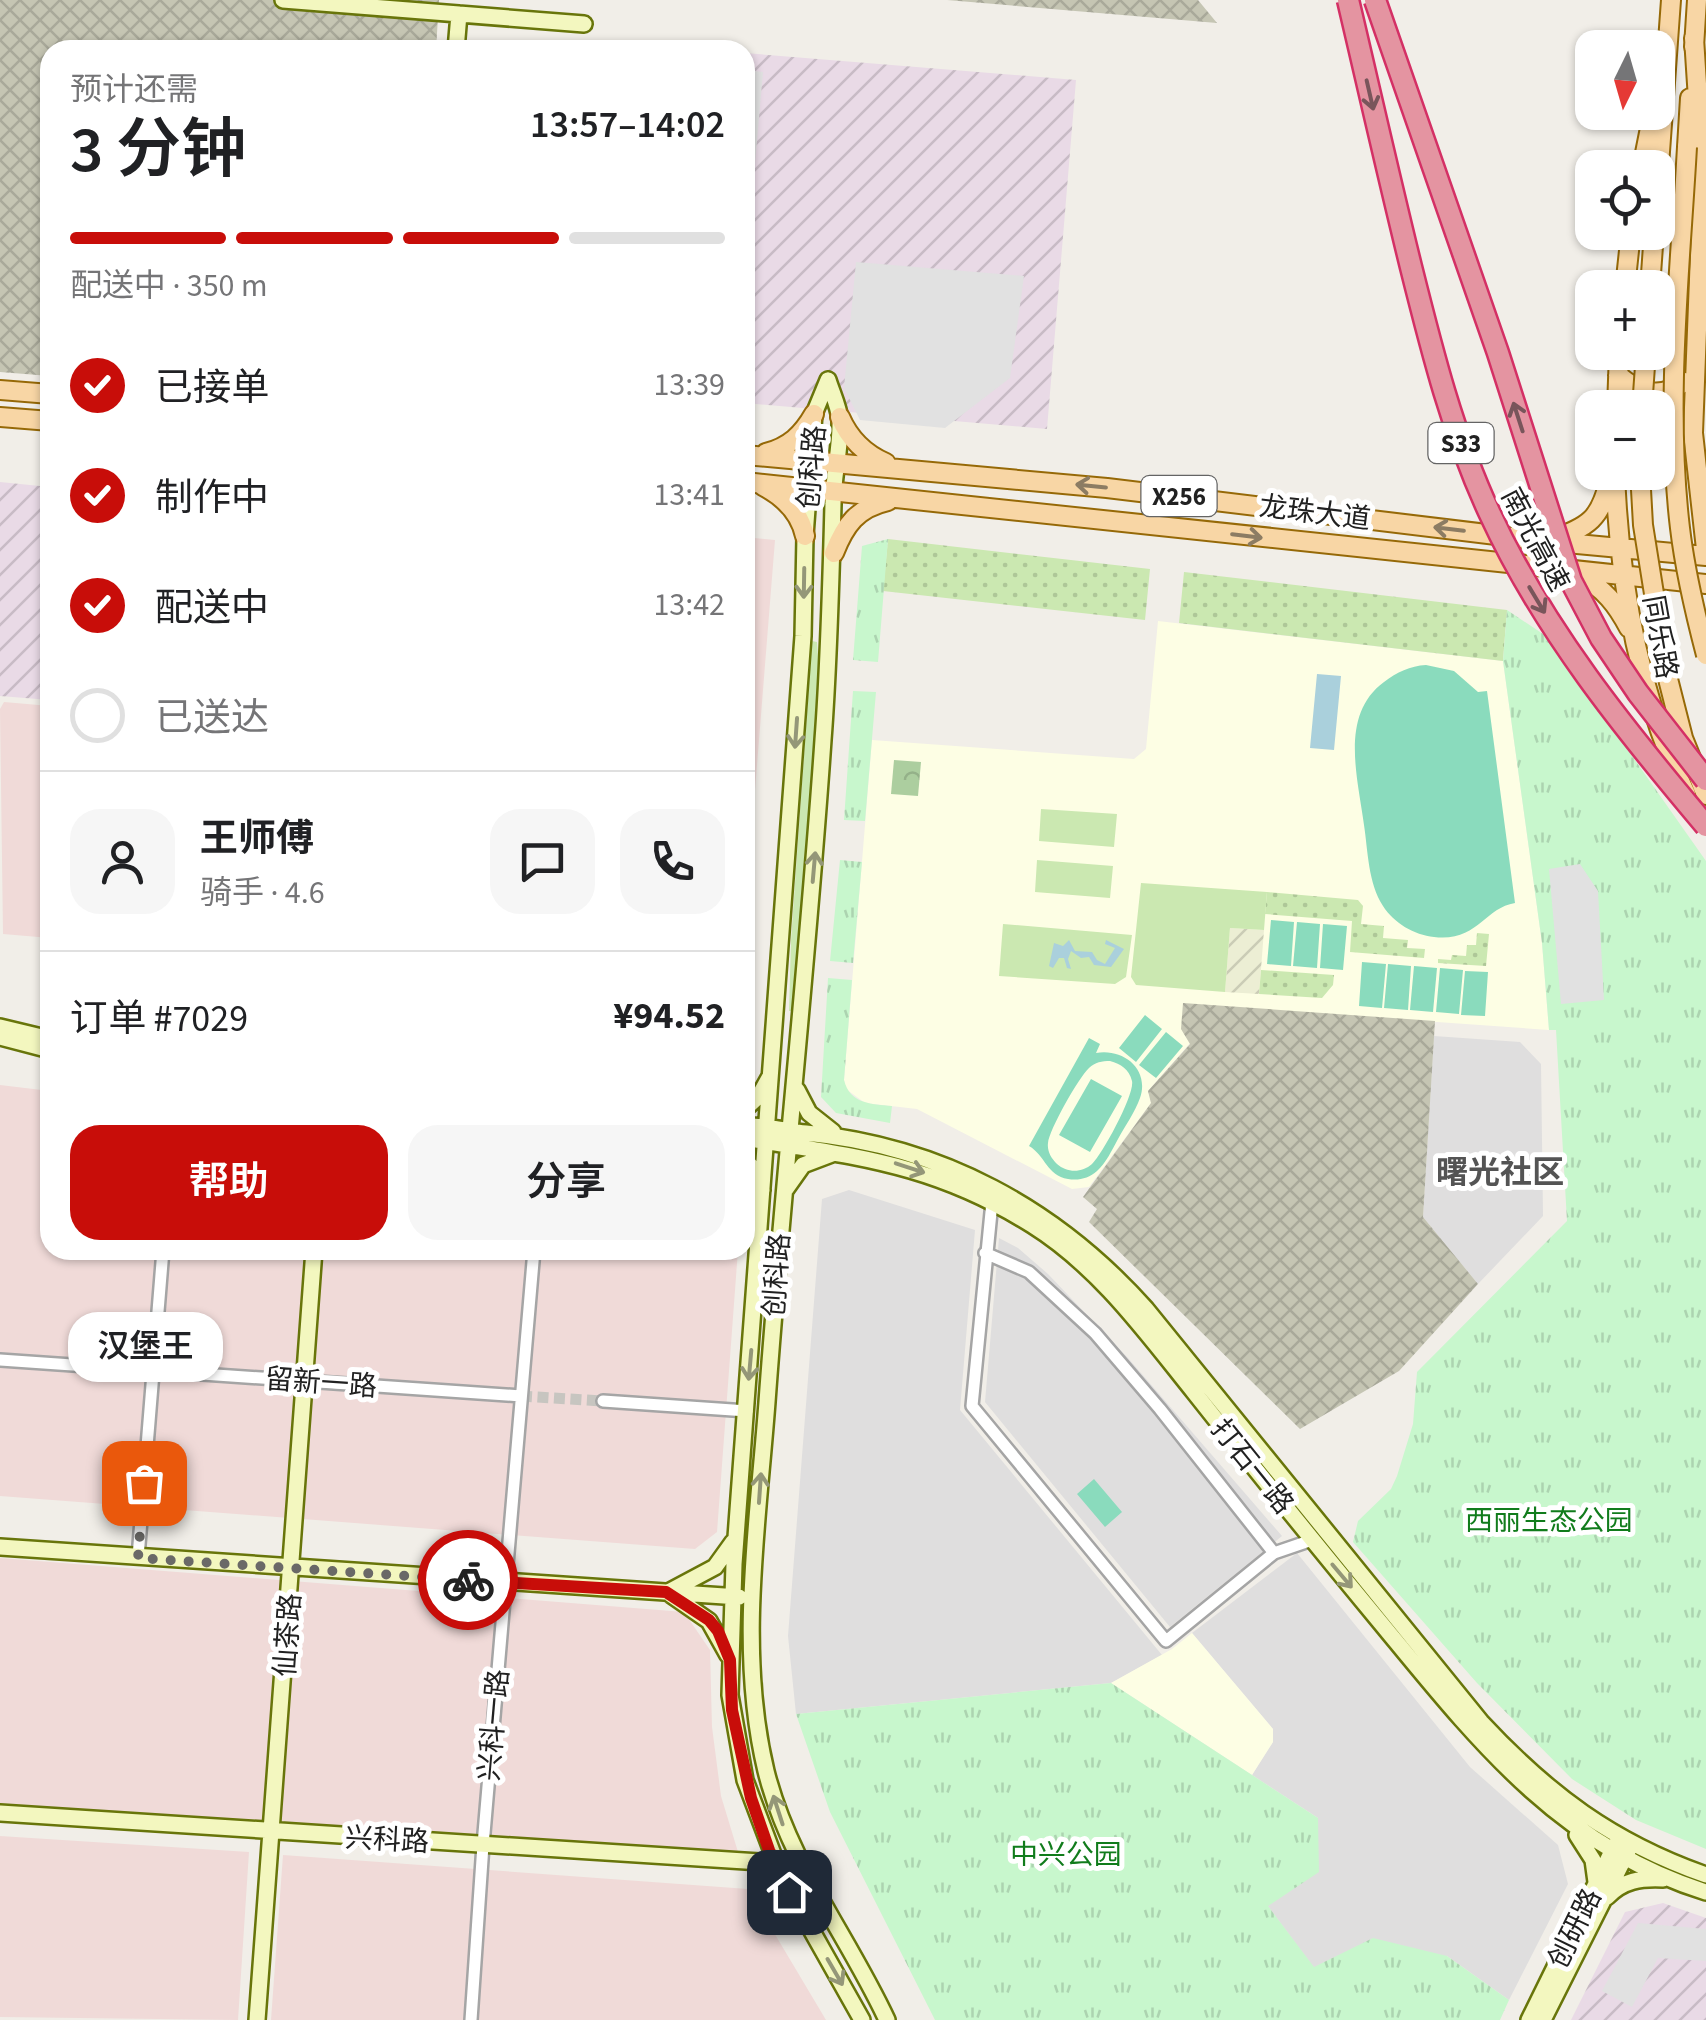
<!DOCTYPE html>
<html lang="zh">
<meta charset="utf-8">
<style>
body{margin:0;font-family:"Source Sans 3","Noto Sans SC",sans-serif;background:#f6f6f6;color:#202124;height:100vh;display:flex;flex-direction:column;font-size:38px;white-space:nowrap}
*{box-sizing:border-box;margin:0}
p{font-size:32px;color:#757577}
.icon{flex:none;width:55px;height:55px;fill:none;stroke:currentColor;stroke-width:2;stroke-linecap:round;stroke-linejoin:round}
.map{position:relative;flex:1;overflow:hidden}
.side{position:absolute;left:40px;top:40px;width:715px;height:1220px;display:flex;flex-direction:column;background:#fff;border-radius:30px;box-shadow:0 2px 8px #0004}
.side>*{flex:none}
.needle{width:65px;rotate:185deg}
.tools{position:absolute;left:1575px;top:30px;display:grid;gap:20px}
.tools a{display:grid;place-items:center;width:100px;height:100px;border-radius:20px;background:#fff;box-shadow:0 2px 8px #0004;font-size:50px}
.pin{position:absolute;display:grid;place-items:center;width:85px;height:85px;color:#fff;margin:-42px;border-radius:20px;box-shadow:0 5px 15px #0006}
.courier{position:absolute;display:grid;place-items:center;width:100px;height:100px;margin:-50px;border:8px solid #c80d09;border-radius:50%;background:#fff;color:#222;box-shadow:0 2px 12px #0007}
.bubble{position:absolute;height:70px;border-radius:30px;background:#fff;box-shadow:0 2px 8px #0004;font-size:32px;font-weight:600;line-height:70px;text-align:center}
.headline em{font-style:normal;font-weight:600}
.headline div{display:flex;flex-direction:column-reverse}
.headline{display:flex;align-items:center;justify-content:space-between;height:170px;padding:0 30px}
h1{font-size:65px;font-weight:600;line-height:75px}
.bar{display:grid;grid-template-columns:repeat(4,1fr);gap:15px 10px;align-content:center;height:120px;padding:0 30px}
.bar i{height:12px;border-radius:8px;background:#e0e0e0}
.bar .current{background:#c80d09}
.bar p{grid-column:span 4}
.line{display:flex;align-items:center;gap:25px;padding:0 30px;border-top:2px solid #e0e0e0}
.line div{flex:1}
.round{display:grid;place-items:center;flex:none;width:105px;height:105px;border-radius:30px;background:#f6f6f6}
ol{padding:0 30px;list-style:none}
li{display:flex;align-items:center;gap:30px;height:110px}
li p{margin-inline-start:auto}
li .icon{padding:10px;border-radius:50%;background:#c80d09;color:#fff;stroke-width:4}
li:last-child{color:#757577}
li i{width:55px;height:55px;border:5px solid #e0e0e0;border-radius:50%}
.cta{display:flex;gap:20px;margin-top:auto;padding:20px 30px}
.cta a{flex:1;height:115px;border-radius:30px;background:#c80d09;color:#fff;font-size:40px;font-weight:600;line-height:115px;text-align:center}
.cta a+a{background:#f6f6f6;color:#202124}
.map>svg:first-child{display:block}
.residential{fill:#dfdede}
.commercial{fill:#f0dad8}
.industrial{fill:url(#industrial-furrows)}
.education{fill:#fdfee4}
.construction{fill:url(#construction-cross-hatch)}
.farmland{fill:url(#farmland-furrows)}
.grass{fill:url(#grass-dots)}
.forest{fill:url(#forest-crowns)}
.park{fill:url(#park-tufts)}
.garden{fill:#cbe8b1}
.pitch{fill:#8adbbd;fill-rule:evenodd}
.parking{fill:#e1e1e1}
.water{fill:#aad0dc}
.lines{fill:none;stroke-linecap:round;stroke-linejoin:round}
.street-tunnel{stroke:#c7c5c0;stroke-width:11;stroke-dasharray:11 5.5;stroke-linecap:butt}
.street-casing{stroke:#a5a5a5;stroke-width:16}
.secondary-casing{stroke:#68750a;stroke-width:20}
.primary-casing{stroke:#966907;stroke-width:22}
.street{stroke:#fff;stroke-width:11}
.secondary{stroke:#f3f7bf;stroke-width:15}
.primary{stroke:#f8d6a5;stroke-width:18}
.primary-bridge-casing{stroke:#966907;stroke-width:22;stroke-linecap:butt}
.highway-bridge-casing{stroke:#d43065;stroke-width:25;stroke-linecap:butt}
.primary-bridge{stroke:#f8d6a5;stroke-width:18}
.highway-bridge{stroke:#e494a1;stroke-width:20}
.oneway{stroke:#79555b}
.oneway2{stroke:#8c7c63}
.oneway3{stroke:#949778}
.done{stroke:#6a6967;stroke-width:10;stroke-dasharray:0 18}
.route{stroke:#c80d09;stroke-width:12}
.labels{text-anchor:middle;stroke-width:10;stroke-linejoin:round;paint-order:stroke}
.shield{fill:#fff;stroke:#646464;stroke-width:2.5}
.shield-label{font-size:25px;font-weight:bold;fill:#212121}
.street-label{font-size:28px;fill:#212121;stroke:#fff}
.park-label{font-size:28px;fill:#117c1c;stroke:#fff}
.quarter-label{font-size:32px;font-weight:bold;fill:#545454;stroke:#fff}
</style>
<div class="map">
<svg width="1706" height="2020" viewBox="0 0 1706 2020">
<defs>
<pattern id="industrial-furrows" width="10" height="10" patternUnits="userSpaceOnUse" patternTransform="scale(2.5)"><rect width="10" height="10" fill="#e9dae6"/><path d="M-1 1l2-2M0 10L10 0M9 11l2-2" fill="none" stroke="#c8bbc5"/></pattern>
<pattern id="construction-cross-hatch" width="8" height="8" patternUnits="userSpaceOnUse" patternTransform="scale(2.5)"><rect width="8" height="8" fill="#c5c5b3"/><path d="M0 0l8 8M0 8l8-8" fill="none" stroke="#a9a99a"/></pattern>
<pattern id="farmland-furrows" width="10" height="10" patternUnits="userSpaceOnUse" patternTransform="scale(2.5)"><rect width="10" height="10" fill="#eceed4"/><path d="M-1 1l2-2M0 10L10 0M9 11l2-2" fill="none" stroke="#caccb6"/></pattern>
<pattern id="grass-dots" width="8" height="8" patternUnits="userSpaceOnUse" patternTransform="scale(2.5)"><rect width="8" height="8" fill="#cbe8b1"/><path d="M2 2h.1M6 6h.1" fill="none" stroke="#aec798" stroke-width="1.8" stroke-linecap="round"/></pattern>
<pattern id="forest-crowns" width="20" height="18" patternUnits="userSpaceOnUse" patternTransform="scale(2.5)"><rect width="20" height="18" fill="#acce9f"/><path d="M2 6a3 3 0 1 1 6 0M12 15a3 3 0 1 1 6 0" fill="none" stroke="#94b189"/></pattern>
<pattern id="park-tufts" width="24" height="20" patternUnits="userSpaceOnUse" patternTransform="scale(2.5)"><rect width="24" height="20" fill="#c8f7cd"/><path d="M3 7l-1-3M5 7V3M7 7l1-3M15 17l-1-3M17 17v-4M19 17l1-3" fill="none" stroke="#acd3b0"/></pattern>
</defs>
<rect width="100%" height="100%" fill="#f1eee8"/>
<path class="residential" d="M 1434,1036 L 1520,1042 L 1541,1064 L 1543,1216 L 1478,1284 L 1423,1217 Z
M 849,1190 L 975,1230 L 960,1410 L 1162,1655 L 1111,1683 L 796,1714 L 788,1636 L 822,1199 Z
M 999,1238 L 1018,1248 L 1048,1274 L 1128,1358 L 1282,1536 L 1170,1627 L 985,1402 Z
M 1297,1553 L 1470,1767 L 1558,1845 L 1568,1884 L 1509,2000 L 1447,1956 L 1314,1968 L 1267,1905 L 1318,1818 L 1252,1775 L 1273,1742 L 1273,1729 L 1192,1633 Z"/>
<path class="commercial" d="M 745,537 L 775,540 L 745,915 Z
M 4,702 L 50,706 L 50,938 L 3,934 L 0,709 Z
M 0,1085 L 50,1091 L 50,1250 L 738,1250 L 717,1532 L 695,1549 L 0,1496 Z
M 0,1558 L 684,1612 L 710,1650 L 712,1727 L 721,1796 L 738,1852 L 0,1804 Z
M 0,1836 L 249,1852 L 238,2020 L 0,2017 Z
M 283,1855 L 748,1889 L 826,2020 L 271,2020 Z"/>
<path class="industrial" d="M 745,53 L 1076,80 L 1047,429 L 745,403 Z
M 0,482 L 50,487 L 50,700 L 0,696 Z
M 1663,1903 L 1706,1918 L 1706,2020 L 1571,2020 L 1625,1912 Z"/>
<path class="education" d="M 1158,621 L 1503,661 L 1542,943 L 1549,1030 L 1183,1004 L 1190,1043 L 1148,1091 L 1151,1103 L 1089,1187 L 1072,1189 L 917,1109 L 865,1103 L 846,1089 L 844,1080 L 872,740 L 1134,759 L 1146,749 Z
M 1192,1633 L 1273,1729 L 1273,1742 L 1252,1775 L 1111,1683 L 1172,1649 Z"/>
<path class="construction" d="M 0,0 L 439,0 L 436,50 L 50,50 L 50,376 L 0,372 Z
M 947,0 L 1198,0 L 1217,23 Z
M 1183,1003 L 1435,1021 L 1423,1217 L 1478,1284 L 1399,1371 L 1300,1429 L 1089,1222 L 1097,1209 L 1083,1197 L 1151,1103 L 1148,1091 L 1190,1044 L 1181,1029 Z"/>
<path class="farmland" d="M 1230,928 L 1264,930 L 1259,994 L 1225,992 Z"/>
<path class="grass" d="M 888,539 L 1150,569 L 1145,620 L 883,591 Z
M 1184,572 L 1507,610 L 1503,661 L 1179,623 Z
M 1267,892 L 1358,900 L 1363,906 L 1361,924 L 1384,926 L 1383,938 L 1408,940 L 1407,948 L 1425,949 L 1424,958 L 1350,952 L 1352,921 L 1265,914 Z
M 1477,933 L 1489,934 L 1486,966 L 1438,963 L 1438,959 L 1451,960 L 1452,955 L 1466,956 L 1467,945 L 1476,945 Z
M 1261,970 L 1334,975 L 1333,985 L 1322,998 L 1259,994 Z"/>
<path class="forest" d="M 894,760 L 921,762 L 918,796 L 891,794 Z"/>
<path class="park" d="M 888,539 L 878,662 L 853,660 L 862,546 Z
M 1507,610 L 1549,638 L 1706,861 L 1706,1849 L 1636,1820 L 1572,1779 L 1477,1683 L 1353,1542 L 1358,1521 L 1391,1489 L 1397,1476 L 1413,1424 L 1417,1372 L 1567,1221 L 1556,1030 L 1549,1030 L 1542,943 L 1503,661 Z
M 853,691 L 876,692 L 865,821 L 844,820 Z
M 840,860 L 862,862 L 853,963 L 830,961 Z
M 828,978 L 852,980 L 844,1080 C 850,1104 871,1104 892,1106 L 890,1123 L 836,1113 L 821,1097 Z
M 1111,1683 L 1318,1818 L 1319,1872 L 1268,1906 L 1314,1967 L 1373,1938 L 1447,1956 L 1509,2000 L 1500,2020 L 935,2020 L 830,1812 L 796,1714 Z"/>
<path class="garden" d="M 812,641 L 817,642 L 820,685 L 795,1011 L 789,1011 L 791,940 Z
M 1041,809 L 1117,814 L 1114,847 L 1039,841 Z
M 1037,860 L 1113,866 L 1110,898 L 1035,892 Z
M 1141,883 L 1267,892 L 1264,930 L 1230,928 L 1225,992 L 1136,985 L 1131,977 Z
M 1003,924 L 1132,935 L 1126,977 L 1115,984 L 999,976 Z"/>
<path class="pitch" d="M 1426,665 L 1454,671 L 1478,692 L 1487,691 L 1515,903 C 1484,908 1478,942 1434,937 C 1414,935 1394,923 1383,906 C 1368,883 1368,851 1364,825 C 1358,778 1339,715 1384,682 C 1397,672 1410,666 1426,665 Z
M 1271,920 L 1294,922 L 1291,966 L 1267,964 Z
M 1297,922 L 1320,924 L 1317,968 L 1293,966 Z
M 1323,924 L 1347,926 L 1343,970 L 1320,968 Z
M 1362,962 L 1386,964 L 1382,1008 L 1359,1006 Z
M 1388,964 L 1411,966 L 1408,1010 L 1384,1008 Z
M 1414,966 L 1437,968 L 1433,1012 L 1410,1010 Z
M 1440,968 L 1463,970 L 1459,1014 L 1436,1012 Z
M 1465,971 L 1488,972 L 1485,1016 L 1461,1015 Z
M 1145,1015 L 1162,1029 L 1136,1062 L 1119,1048 Z
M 1166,1032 L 1183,1046 L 1156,1078 L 1139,1065 Z
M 1089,1038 L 1100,1044 L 1096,1053 C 1123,1048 1150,1069 1140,1098 C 1135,1112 1125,1126 1118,1139 C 1112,1150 1106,1163 1097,1171 C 1089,1178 1079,1181 1068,1179 C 1047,1176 1045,1155 1029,1146 ZM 1110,1061 C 1121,1064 1129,1069 1132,1081 C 1135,1094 1103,1153 1092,1164 C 1082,1173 1067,1173 1057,1164 C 1051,1158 1047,1151 1048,1143 C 1049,1130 1079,1077 1089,1068 C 1095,1062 1102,1061 1110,1061 Z
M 1091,1079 L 1122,1096 L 1090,1152 L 1059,1135 Z
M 1094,1479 L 1122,1512 L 1105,1527 L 1077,1494 Z"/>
<path class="parking" d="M 745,70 L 763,72 L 747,255 L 745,255 Z
M 856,262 L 1024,276 L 1010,378 L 945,428 L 860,420 L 844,388 Z
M 1580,864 L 1598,891 L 1604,1000 L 1561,1004 L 1549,869 Z
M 1638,1923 L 1706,1929 L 1706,1961 L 1658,1958 L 1632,2007 L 1602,1991 Z"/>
<path class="water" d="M 1317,674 L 1341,676 L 1334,750 L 1310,748 Z
M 1106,940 L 1124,949 L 1111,967 L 1094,965 L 1089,957 L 1081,958 L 1071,951 L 1068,959 L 1071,969 L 1067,968 L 1064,958 L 1059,958 L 1053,968 L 1049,966 L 1054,943 L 1063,946 L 1069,940 L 1075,951 L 1092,952 L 1097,960 L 1105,964 L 1115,948 L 1105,944 Z"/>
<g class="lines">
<path class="street-tunnel" d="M 521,1396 L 603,1401"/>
<defs>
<path id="street" d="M 992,1202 L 972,1406 L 1166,1641 L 1274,1553 L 1312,1540
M 985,1253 L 1029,1272 L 1095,1333 L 1160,1409 L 1274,1553
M 0,1360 L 521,1396
M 603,1401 L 747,1411
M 138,1557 L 163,1250
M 471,2020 L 483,1845 L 534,1250"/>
<path id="secondary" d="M 283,0 L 584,24
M 456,50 L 459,14
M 828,380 L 814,414 L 805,536 L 803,636 L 734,1564 L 730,1695 L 745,1780 L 782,1878 L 862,2020
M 828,380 C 832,393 839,407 840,420 C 841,448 833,476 833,504 C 831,583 829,661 823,740 C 808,961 783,1181 767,1402 C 758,1524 737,1651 766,1771 C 789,1863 848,1936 887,2020
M 0,1027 L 50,1039
M 0,1037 L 50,1050
M 797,1090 L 809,1113 L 833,1132
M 745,1109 L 759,1096 L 769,1078
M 745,1126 C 765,1125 786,1131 806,1133 C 941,1146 1056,1208 1146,1309 L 1481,1722 C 1548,1794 1612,1842 1706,1875
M 745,1138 C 855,1157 933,1163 1032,1225 C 1099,1267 1145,1331 1194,1392 C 1255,1469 1317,1546 1380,1622 C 1474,1736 1558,1846 1706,1892
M 745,1159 L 754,1170 L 762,1190
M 786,1189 L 803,1165 L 832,1154
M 0,1547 L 739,1597
M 670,1591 L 715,1567 L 733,1542
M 670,1594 L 709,1621 L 728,1655
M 0,1813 L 775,1863
M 1577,1835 L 1593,1860 L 1596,1882
M 1607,1897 C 1623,1880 1641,1878 1663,1879
M 257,2020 L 314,1250
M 1529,2020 L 1615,1845
M 1543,2020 L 1629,1849"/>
<path id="primary" d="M 1694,38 L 1703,176 L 1693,433 L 1706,549
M 1694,47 L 1697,0
M 1687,147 L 1690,98
M 1642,168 L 1653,113
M 1658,179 L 1671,0
M 1625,288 L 1631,232
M 1650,288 L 1654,232
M 1618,375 C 1639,393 1660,400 1684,382
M 0,390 L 50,394
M 1617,408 L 1619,352
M 0,417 L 50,421
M 840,417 C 849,438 865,454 886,463
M 766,453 C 789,447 802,435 814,414
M 745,455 L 1107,488 L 1545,541 L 1706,556
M 1615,472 C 1619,582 1639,695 1686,794
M 745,482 L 1706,584
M 763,486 C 784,497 800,513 805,536
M 1550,540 C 1590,526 1600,520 1610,478
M 834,553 C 845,525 857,508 888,501
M 1580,576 C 1604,588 1617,605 1629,628
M 1667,675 L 1683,738 L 1706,795"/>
</defs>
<use href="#street" class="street-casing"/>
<use href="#secondary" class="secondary-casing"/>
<use href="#primary" class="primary-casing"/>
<use href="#street" class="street"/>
<use href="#secondary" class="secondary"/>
<use href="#primary" class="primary"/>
<defs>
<path id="primary-bridge" d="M 1687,147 C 1680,273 1665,402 1680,528 C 1685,571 1695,613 1706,655
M 1642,408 L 1646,352
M 1640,472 L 1643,525 L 1667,675"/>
<path id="highway-bridge" d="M 1348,0 C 1369,89 1389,178 1411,267 C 1432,351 1453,435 1490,514 C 1543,629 1625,730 1706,826
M 1375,0 L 1498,353 L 1571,581 L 1601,638 L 1638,693 L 1706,780"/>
</defs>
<use href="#primary-bridge" class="primary-bridge-casing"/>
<use href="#highway-bridge" class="highway-bridge-casing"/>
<use href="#primary-bridge" class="primary-bridge"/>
<use href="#highway-bridge" class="highway-bridge"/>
</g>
<defs><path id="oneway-shaft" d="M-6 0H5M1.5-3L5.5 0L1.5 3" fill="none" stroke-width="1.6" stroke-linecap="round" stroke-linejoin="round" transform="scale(2.5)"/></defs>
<g class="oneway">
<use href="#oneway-shaft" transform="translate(1370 95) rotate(77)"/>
<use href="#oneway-shaft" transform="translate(1518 417) rotate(-108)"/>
<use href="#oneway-shaft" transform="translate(1537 600) rotate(59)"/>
</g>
<g class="oneway2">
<use href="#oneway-shaft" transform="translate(1091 486) rotate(-174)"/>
<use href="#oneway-shaft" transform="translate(1449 529) rotate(-173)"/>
<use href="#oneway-shaft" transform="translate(1247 536) rotate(7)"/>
</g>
<g class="oneway3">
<use href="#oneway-shaft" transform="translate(804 583) rotate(91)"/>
<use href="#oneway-shaft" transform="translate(796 733) rotate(94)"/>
<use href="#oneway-shaft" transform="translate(814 867) rotate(-85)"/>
<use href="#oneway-shaft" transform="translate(910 1168) rotate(18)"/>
<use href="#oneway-shaft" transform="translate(750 1365) rotate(95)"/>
<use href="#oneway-shaft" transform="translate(760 1488) rotate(-86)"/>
<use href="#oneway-shaft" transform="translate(1342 1576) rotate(50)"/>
<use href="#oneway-shaft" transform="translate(778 1810) rotate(-108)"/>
<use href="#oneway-shaft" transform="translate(835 1972) rotate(60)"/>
</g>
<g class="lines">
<path class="done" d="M 144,1483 L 138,1558 L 468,1580"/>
<path class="route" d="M 468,1580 L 666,1592 L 709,1620 L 718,1631 L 730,1660 L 732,1710 L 751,1798 L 769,1850 L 789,1892"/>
</g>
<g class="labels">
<g class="shield">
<rect x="1428.5" y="423" width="65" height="40" rx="8"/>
<rect x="1141.5" y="476" width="75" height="40" rx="8"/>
</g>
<g class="shield-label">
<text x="1461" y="452">S33</text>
<text x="1179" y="505">X256</text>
</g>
<g class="street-label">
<text transform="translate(811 467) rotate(-85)" y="10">创科路</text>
<text transform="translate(1315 512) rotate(7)" y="10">龙珠大道</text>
<text transform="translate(1536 539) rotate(62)" y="10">南光高速</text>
<text transform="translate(1661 637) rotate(80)" y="10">同乐路</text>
<text transform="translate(776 1275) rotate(-86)" y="10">创科路</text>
<text transform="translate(321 1382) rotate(4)" y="10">留新一路</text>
<text transform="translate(1253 1466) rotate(51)" y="10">打石一路</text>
<text transform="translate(287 1635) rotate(-86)" y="10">仙茶路</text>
<text transform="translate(493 1725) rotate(-85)" y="10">兴科一路</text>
<text transform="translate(387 1839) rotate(3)" y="10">兴科路</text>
<text transform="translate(1574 1928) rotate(-64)" y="10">创研路</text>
</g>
<g class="park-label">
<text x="1549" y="1530">西丽生态公园</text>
<text x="1066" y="1864">中兴公园</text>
</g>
<g class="quarter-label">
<text x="1500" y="1183">曙光社区</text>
</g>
</g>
</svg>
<div class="tools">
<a><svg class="needle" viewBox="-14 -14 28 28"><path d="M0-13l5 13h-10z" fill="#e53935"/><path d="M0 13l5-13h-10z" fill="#757577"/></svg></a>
<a><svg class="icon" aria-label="locate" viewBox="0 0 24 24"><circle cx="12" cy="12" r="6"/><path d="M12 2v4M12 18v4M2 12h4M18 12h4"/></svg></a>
<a>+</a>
<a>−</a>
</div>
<div class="pin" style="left:144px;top:1483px;background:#ea580c"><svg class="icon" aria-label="bag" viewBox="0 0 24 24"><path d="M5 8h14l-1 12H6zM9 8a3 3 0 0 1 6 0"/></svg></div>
<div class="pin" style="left:789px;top:1892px;background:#1f2937"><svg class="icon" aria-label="home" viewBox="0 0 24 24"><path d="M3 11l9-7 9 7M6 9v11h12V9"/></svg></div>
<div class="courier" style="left:468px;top:1580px"><svg class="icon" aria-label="bike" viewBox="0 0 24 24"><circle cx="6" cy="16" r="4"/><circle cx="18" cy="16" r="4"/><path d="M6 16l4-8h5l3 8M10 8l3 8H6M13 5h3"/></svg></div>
<div class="bubble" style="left:68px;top:1312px;width:155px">汉堡王</div>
<section class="side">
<div class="headline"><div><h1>3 分钟</h1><p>预计还需</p></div><em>13:57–14:02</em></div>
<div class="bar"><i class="current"></i><i class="current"></i><i class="current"></i><i></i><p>配送中 · 350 m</p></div>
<ol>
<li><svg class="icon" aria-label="check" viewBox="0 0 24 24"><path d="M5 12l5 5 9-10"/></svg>已接单<p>13:39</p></li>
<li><svg class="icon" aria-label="check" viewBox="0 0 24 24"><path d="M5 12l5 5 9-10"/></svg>制作中<p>13:41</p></li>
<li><svg class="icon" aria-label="check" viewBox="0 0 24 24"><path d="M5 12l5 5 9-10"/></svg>配送中<p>13:42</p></li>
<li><i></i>已送达</li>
</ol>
<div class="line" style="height:180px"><a class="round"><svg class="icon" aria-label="person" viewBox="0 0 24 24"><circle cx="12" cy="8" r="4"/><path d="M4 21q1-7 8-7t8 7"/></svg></a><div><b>王师傅</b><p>骑手 · 4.6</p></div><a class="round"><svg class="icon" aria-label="chat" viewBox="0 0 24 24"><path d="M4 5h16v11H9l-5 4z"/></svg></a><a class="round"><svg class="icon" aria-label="phone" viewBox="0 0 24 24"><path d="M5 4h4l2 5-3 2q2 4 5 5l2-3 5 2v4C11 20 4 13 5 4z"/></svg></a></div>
<div class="line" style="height:130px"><div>订单 #7029</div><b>¥94.52</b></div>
<div class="cta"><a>帮助</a><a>分享</a></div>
</section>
</div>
